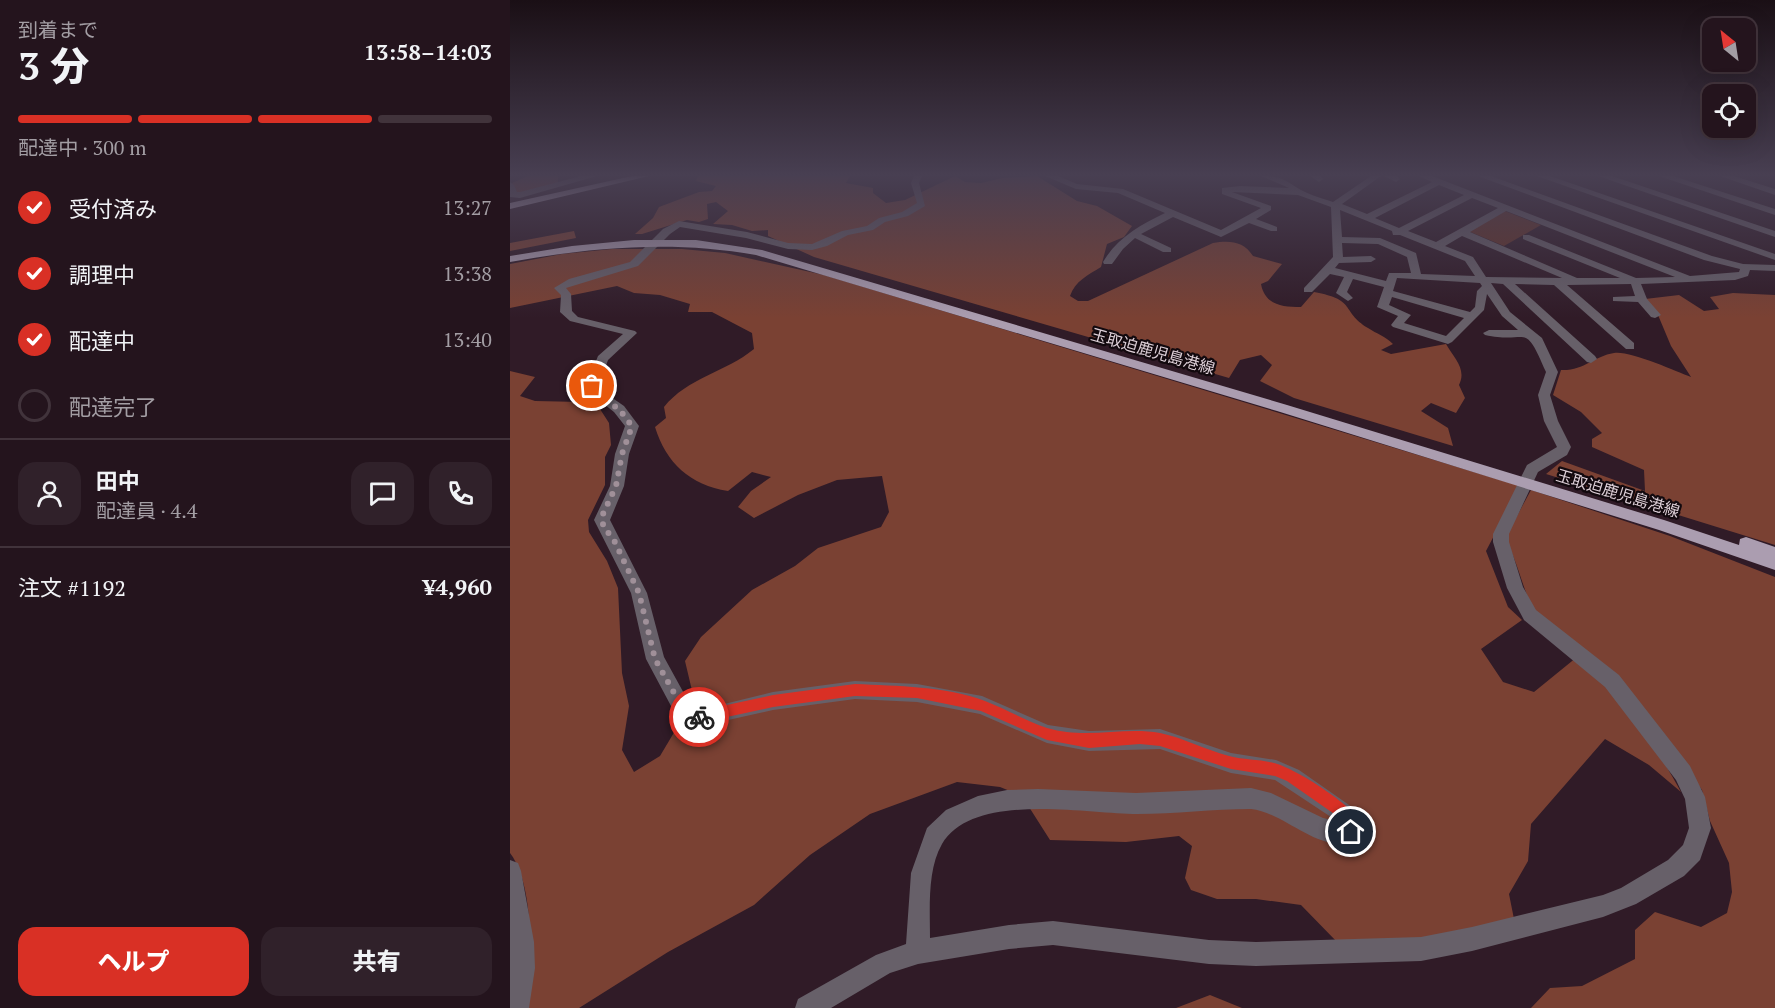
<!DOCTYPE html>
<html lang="ja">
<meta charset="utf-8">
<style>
body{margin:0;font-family:"PT Serif","Noto Sans JP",serif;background:#30212a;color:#f1f3f6;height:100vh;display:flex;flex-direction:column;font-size:22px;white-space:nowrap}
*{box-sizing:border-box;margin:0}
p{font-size:20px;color:#a39ea4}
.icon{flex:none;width:33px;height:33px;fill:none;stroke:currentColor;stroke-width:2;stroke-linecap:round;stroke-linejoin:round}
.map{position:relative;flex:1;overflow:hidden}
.sheet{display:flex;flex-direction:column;background:#24141d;width:510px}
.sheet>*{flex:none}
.needle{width:39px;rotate:330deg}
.buttons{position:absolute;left:1192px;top:18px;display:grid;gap:12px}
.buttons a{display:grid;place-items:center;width:54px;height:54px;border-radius:12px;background:#24141d;box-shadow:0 6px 24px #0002,0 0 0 2px #41333b;font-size:30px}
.pin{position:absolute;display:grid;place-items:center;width:51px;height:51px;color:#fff;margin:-26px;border:3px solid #fff;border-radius:50%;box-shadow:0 2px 6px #0007}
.courier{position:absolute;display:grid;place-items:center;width:60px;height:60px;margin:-30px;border:4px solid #d93025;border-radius:50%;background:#fff;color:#222;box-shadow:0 2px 8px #0007}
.overview em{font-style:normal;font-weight:800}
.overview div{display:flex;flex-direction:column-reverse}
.overview{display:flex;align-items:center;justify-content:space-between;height:102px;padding:0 18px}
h1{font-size:39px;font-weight:800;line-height:45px}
.bar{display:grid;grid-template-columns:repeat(4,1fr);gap:9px 6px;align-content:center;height:72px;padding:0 18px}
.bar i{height:8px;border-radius:4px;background:#41333b}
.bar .on{background:#d93025}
.bar p{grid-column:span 4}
.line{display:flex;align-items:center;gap:15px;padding:0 18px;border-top:2px solid #41333b}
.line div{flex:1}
.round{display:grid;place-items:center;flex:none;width:63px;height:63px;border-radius:18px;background:#30212a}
ol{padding:0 18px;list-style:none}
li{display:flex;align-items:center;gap:18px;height:66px}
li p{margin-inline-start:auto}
li .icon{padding:6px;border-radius:50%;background:#d93025;color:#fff;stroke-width:4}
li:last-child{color:#a39ea4}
li i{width:33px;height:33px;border:3px solid #41333b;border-radius:50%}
.action{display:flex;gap:12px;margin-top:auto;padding:12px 18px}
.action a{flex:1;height:69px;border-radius:18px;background:#d93025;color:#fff;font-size:24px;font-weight:800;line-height:69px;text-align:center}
.action a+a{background:#30212a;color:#f1f3f6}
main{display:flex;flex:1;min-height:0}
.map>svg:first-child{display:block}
.green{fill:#643327}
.forest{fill:#7a4133}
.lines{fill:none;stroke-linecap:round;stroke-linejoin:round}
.minor{fill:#676069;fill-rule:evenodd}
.major{fill:#ab9db0;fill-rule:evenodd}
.route{fill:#d93025}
.done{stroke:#a09099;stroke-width:6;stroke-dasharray:0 10.8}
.labels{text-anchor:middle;stroke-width:4.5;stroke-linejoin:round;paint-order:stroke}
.street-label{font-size:16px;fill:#ddcfd7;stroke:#12090e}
</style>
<main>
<section class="sheet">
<div class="overview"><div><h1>3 分</h1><p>到着まで</p></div><em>13:58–14:03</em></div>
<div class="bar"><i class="on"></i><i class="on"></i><i class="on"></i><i></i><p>配達中 · 300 m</p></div>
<ol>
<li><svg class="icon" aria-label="check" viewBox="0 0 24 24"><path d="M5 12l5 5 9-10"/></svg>受付済み<p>13:27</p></li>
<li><svg class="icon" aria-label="check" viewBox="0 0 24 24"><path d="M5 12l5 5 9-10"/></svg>調理中<p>13:38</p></li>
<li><svg class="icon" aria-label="check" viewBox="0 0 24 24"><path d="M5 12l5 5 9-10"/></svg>配達中<p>13:40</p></li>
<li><i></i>配達完了</li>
</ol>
<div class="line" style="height:108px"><a class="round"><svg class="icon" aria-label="person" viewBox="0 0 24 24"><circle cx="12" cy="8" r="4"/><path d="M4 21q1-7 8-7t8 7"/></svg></a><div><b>田中</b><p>配達員 · 4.4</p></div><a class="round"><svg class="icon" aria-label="chat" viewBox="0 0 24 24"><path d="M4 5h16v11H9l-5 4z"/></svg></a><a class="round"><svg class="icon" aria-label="phone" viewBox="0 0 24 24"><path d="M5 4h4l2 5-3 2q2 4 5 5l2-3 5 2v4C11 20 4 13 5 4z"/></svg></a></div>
<div class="line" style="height:78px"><div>注文 #1192</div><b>¥4,960</b></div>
<div class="action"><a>ヘルプ</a><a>共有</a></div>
</section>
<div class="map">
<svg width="1265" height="1008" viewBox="0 0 1265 1008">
<rect width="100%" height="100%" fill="#301b27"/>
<path class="green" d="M 995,211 L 1031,225 L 994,246 L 958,231 Z"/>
<path class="forest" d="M 18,176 L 48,176 L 48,183 L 5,194 L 2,183 Z
M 188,176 L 340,176 L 336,183 L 363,188 L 363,193 L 376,203 L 395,200 L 445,176 L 455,182 L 471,183 L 493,178 L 527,176 L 567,201 L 587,206 L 622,226 L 614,237 L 597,244 L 591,267 C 578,275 565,281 560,296 L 568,301 L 578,301 L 703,243 C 719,240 734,241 743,256 L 772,264 L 758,281 L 751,284 C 755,305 772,307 791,307 L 804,292 C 848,300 830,311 858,328 C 867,334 875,336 883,344 L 871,350 L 881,354 L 936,344 C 944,358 957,369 949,385 L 955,398 L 946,413 L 921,403 L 911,411 L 938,428 L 943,446 L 784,398 L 750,381 L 762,365 L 751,355 L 730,360 L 719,378 L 304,257 L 258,236 L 258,230 L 242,231 L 222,225 L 203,224 L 218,211 L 206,202 L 197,204 L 198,219 L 189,222 L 177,220 L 132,234 L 125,234 L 143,218 L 149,207 L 189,192 L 202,191 L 206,186 L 186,181 Z
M 64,231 L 66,238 L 0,251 L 0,243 Z
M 102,249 L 172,249 L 215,253 L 314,275 L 1010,486 L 976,551 L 998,607 L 1012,620 L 971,649 L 993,682 L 1024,692 L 1067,657 C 1108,689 1146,746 1171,792 L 1139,765 L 1095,739 L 1021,824 L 1018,861 L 999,894 L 1004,919 L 912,940 L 828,943 L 791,905 L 746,899 L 707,899 L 681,890 L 675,878 L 682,846 L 669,836 L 616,842 L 540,840 L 512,796 L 490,787 L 447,782 L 360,814 L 300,855 L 244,905 L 158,952 L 69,1008 L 19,1008 C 17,994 20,980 20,966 C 21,933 20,879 0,853 L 0,371 L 25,377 L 10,396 L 25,401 L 71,402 L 90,409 L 99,423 L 101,445 L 95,457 L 95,485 L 78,520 L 79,532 L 97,561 L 108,588 L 112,673 L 119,706 L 112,750 L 124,772 L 150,756 L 184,699 L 175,661 L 191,637 L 242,590 L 285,566 L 308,548 L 371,527 L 379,512 L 372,476 L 327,480 L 288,495 L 244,518 L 228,507 L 241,491 L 261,477 L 242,472 L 218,491 C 180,485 156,463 145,427 L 156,418 L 154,407 C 177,378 216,372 244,349 L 242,333 L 202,312 L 178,312 L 180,304 L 150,295 L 124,293 L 107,286 L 0,308 L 0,264 L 52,254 Z
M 1223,293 L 1265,295 L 1265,545 L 1036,474 L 1052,461 L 1135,491 L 1134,470 L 1082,447 L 1082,439 L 1092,433 L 1071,412 L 1043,395 L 1051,370 C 1074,371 1084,356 1104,353 C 1118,350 1166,371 1181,377 L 1161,346 L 1148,315 L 1135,299 L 1169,295 L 1194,311 L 1209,309 L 1200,297 Z
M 1021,490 L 1160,536 L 1265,577 L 1265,1008 L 1021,1008 L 1040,988 L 1072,986 L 1125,959 L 1125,930 L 1145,912 L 1191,927 L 1217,913 L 1222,892 L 1219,863 L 1200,821 L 1192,790 L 1169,757 L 1025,615 C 1013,589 1008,563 995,538 Z
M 700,995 L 732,1008 L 666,1008 Z"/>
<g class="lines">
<path class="minor" d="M 71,176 L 87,176 L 10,198 L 0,197 L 0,182 L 4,185 L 7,192 L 10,192 Z
M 404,176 L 412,176 L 409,183 L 415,206 L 398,216 L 375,222 L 363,230 L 338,235 L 317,246 L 302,250 L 278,249 L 236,238 L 170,227 L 160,234 L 128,266 L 56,288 L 61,294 L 62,311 L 68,317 L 125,331 L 127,333 L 98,360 L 88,388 L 114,406 L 129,426 L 119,454 L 114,486 L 100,520 L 137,593 L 154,657 L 182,708 L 202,707 L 263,692 L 345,681 L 407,684 L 472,696 L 538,725 L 579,731 L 650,729 L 721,753 L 766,760 L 789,770 L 842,807 L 852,813 L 857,828 L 854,836 C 848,838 842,842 836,843 C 805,849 772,812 741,809 C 703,809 665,814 627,814 C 576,814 463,791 432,844 C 417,870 420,909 420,938 L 499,925 L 543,921 L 699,940 L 746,942 L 911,937 L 962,927 L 1093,895 L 1111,888 L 1158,860 L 1173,845 L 1179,828 L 1175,799 L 1166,780 L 1095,687 L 1014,620 L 997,588 L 983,542 L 983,534 L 1017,465 L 1047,447 L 1034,421 L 1028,395 L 1036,372 C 1013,319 1020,345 975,335 L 973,333 L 979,330 L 1008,330 L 992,316 L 977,294 L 974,310 L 942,342 L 938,344 L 883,327 L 881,325 L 888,316 L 867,307 L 874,287 L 843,279 L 837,292 L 843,298 L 838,301 L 826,293 L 834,277 L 820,274 L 802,292 L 794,292 L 794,288 L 823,257 L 821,207 L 788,195 L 722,192 L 761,206 L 761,210 L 746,219 L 767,227 L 767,231 L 761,231 L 739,223 L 711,237 L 663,217 L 631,234 L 661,248 L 661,252 L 653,252 L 625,238 L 613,249 L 602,264 L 594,264 L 593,262 C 607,238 630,225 655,213 L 608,193 L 566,189 L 535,176 L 548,176 L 567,184 L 613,189 L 711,230 L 751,208 L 712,194 L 712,188 L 730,186 L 779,188 L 751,176 C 773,176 775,181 791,190 C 800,195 814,199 823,202 L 861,176 L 871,176 L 832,204 L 857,214 L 922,182 L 909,176 L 922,176 L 1180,276 L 1229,272 L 1230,269 L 1194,260 L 968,176 L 981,176 L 1202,256 L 1233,264 L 1265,265 L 1265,271 L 1240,270 L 1238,276 L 1225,280 L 1131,284 L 1137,299 L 1151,315 L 1145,318 L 1141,317 L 1128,302 L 1103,301 L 1103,297 L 1125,296 L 1121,284 L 1057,285 L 1124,343 L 1124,349 L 1116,349 L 1044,285 L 1005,284 L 1085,356 L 1087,359 L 1081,363 L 1077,362 L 993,284 L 981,283 L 1000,312 L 1032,338 L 1048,372 L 1040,395 L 1048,421 L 1061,447 L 1057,455 L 1028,472 L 999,534 L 999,542 L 1013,587 L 1026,610 L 1109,675 L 1180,766 L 1195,797 L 1201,828 L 1190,860 L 1174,876 L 1126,904 L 1093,917 L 962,951 L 911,961 L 746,966 L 699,964 L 543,945 L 499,949 L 408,964 L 380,973 L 321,1008 L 285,1008 L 288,999 L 366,955 L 396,944 L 401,873 L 417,828 L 436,810 L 468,796 L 497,790 L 528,789 L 626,793 L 741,788 L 761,793 L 813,818 L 827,821 L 765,780 L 721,773 L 650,749 L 579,751 L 537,743 L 470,714 L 407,702 L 345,699 L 263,710 L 187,727 L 169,721 L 136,659 L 121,593 L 84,520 L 100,486 L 105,454 L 115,426 L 104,412 L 75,389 L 88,356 L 113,334 L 60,321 L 50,312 L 51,295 L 44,288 L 59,279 L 120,262 L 153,229 L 169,221 L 237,232 L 278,243 L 302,244 L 332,231 L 357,226 L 369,218 L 392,212 L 407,203 L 401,183 ZM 929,185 L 954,195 L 889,228 L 865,218 ZM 962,198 L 988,208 L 926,242 L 898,231 ZM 830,210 L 882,231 L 883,235 L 890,235 L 955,261 L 965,276 L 911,274 L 906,253 L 870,238 L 832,237 ZM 996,211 L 1165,277 L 1126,278 L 1019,235 L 1013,235 L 1013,239 L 1110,278 L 1067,278 L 960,232 ZM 952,236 L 1052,278 L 976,277 L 963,257 L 935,246 ZM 832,243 L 868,244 L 897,257 L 901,273 L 879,273 L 876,281 L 825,268 L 829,263 L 861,262 L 866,259 L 861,256 L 833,257 ZM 887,278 L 970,283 L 972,286 L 967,291 L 965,307 L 960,312 L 883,291 ZM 882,297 L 954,318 L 936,336 L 894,323 L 901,315 L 879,305 Z
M 800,176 L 811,176 L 813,179 L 809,182 Z
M 874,176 L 887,176 L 890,179 L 886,182 Z
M 1027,176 L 1040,176 L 1265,254 L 1265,260 Z
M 1088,176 L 1102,176 L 1265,231 L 1265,237 Z
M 1149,176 L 1163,176 L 1265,209 L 1265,215 Z
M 1210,176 L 1224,176 L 1265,189 L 1265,195 Z
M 0,860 L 8,863 L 11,871 L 24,942 L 25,968 L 19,1008 L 0,1008 Z"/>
<path class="major" d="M 122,176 L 139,176 L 0,209 L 0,203 Z
M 124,240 L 186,240 L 252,250 L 777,405 L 1154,520 L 1229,545 L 1230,539 L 1236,537 L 1265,547 L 1265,570 L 1149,530 L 767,411 L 246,255 C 163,240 83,247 0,262 L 0,256 L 62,246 Z"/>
</g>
<linearGradient id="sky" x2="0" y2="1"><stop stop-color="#1a0f15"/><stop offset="0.55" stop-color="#483f52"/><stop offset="1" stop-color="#483f52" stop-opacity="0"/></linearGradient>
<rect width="1265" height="318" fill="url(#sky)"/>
<path class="route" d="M 345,684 C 387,686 435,686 475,701 C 496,709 516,721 537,728 C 578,740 613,726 650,733 C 674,738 696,750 719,756 C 734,760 749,759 764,763 C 783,767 851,809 853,828 L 846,837 L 836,837 L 834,832 L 838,826 L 830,818 L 777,781 L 765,776 L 721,769 L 650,746 L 630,744 L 579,748 L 537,740 L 471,711 L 407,698 L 345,696 L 263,707 L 189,723 L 183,717 L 189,711 L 263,695 Z"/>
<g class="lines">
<path class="done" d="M 82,386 L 83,392 L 109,409 L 122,426 L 112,454 L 106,486 L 93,514 L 93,527 L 103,538 L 129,593 L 145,659 L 176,714 L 189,717"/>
</g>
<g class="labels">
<g class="street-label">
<text transform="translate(643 351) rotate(16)" y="6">玉取迫鹿児島港線</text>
<text transform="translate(1108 493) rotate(17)" y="6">玉取迫鹿児島港線</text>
</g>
</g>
</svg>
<div class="buttons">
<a><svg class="needle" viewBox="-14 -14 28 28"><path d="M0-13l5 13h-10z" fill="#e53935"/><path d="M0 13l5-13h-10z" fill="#a39ea4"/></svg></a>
<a><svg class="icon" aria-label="locate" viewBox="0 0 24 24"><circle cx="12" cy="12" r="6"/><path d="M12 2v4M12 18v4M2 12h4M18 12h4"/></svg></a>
</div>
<div class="pin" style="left:82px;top:386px;background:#ea580c"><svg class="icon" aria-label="bag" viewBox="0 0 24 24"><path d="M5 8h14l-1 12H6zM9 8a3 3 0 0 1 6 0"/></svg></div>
<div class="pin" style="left:841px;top:832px;background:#1f2937"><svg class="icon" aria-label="home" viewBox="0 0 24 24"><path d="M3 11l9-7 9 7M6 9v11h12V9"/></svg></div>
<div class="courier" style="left:189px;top:717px"><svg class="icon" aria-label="bike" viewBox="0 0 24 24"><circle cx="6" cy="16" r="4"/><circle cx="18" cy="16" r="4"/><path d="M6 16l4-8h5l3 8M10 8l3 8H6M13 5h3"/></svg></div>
</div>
</main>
